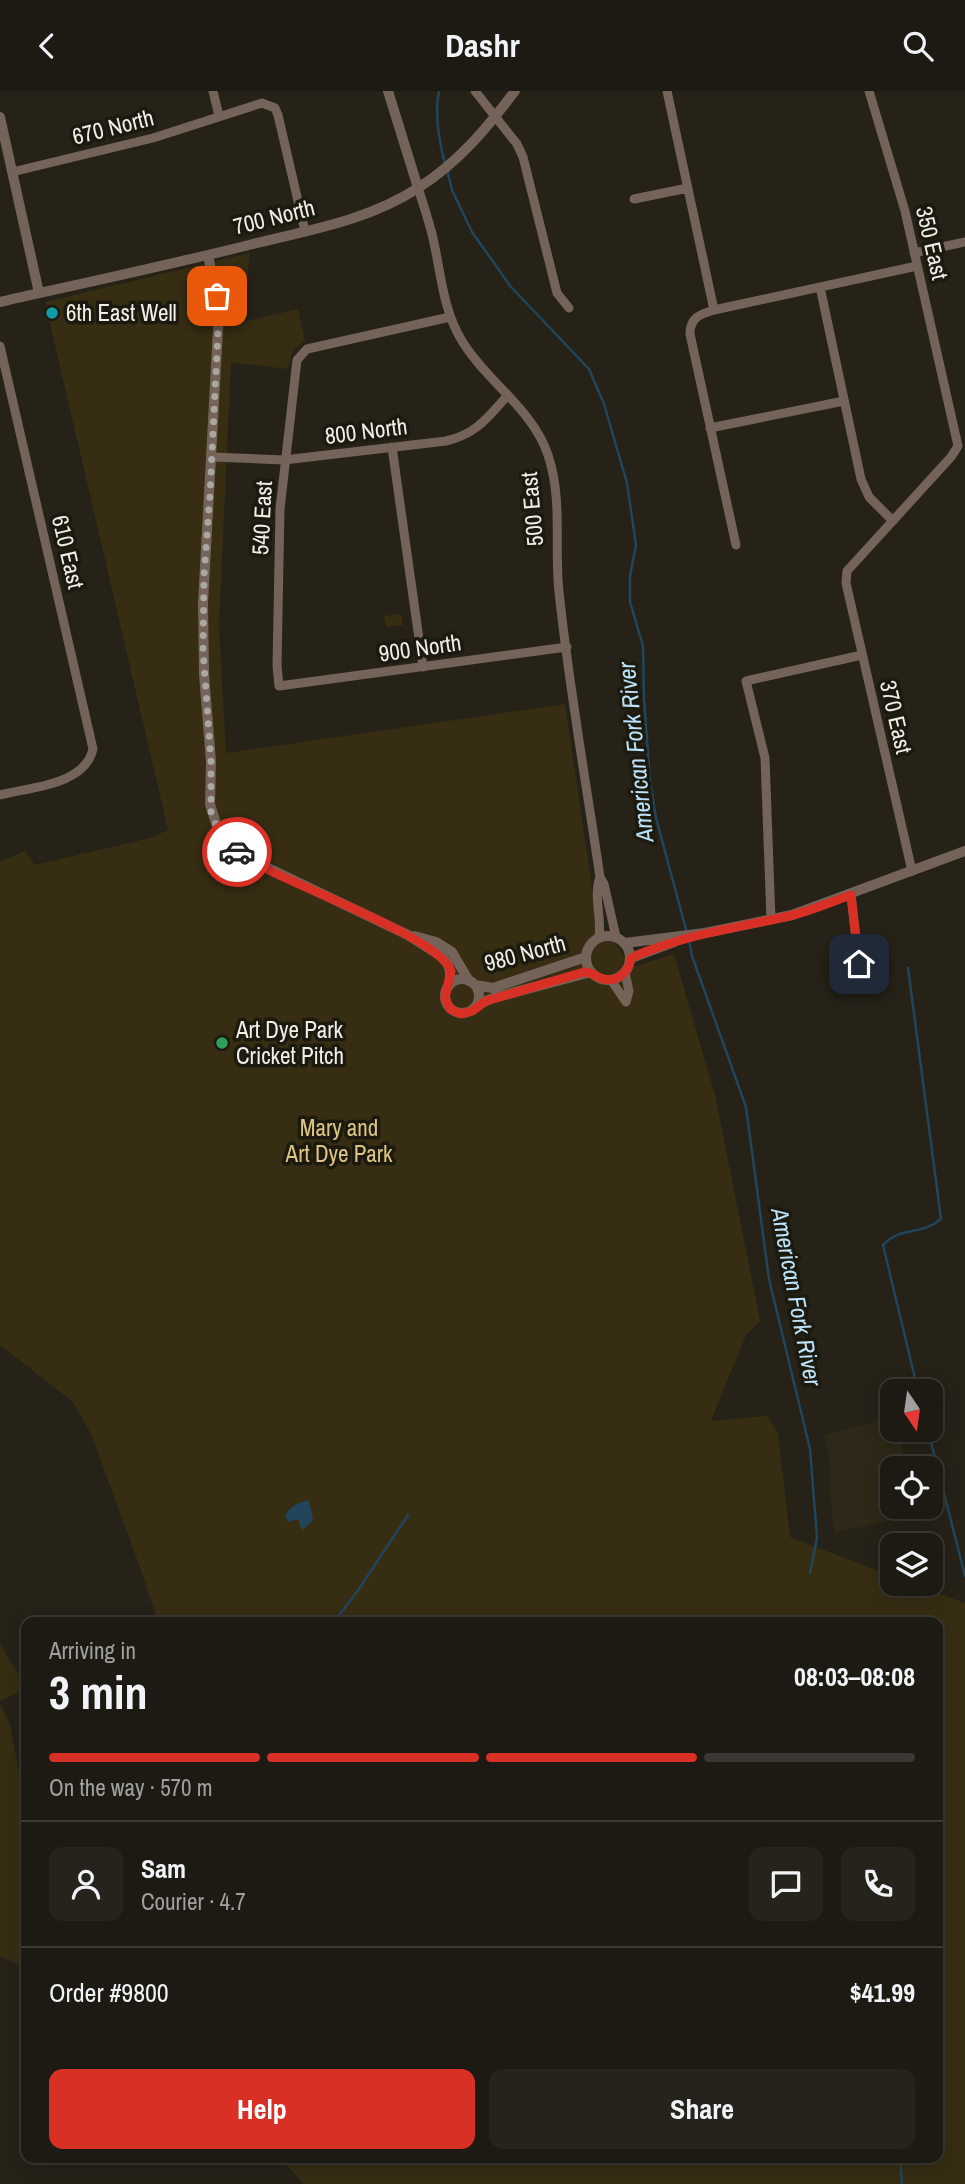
<!DOCTYPE html>
<meta charset="utf-8">
<style>
body{margin:0;font-family:"Archivo Narrow",sans-serif;background:#25231b;color:#f1f3f6;height:100vh;display:flex;flex-direction:column;font-size:26px;white-space:nowrap}
*{box-sizing:border-box;margin:0}
p{font-size:23px;color:#a0a19f}
.icon{flex:none;width:38px;height:38px;fill:none;stroke:currentColor;stroke-width:2;stroke-linecap:round;stroke-linejoin:round}
.map{position:relative;flex:1;overflow:hidden}
.side{position:absolute;left:21px;top:1526px;width:922px;height:546px;display:flex;flex-direction:column;background:#1c1a12;border-radius:14px;box-shadow:0 4px 18px #0003,0 0 0 2px #3a3832}
.side>*{flex:none}
.needle{width:46px;rotate:167deg}
.fabs{position:absolute;left:880px;top:1288px;display:grid;gap:14px}
.fabs a{display:grid;place-items:center;width:63px;height:63px;border-radius:14px;background:#1c1a12;box-shadow:0 4px 18px #0003,0 0 0 2px #3a3832;font-size:35px}
.pin{position:absolute;display:grid;place-items:center;width:60px;height:60px;color:#fff;margin:-30px;border-radius:14px;box-shadow:0 4px 10px #0006}
.courier{position:absolute;display:grid;place-items:center;width:70px;height:70px;margin:-35px;border:5px solid #d93025;border-radius:50%;background:#fff;color:#222;box-shadow:0 2px 9px #0007}
.headline em{font-style:normal;font-weight:800}
.headline div{display:flex;flex-direction:column-reverse}
.headline{display:flex;align-items:center;justify-content:space-between;height:119px;padding:0 28px}
h1{font-size:46px;font-weight:800;line-height:52px}
.bar{display:grid;grid-template-columns:repeat(4,1fr);gap:10px 7px;align-content:center;height:84px;padding:0 28px}
.bar i{height:9px;border-radius:5px;background:#3a3832}
.bar .selected{background:#d93025}
.bar p{grid-column:span 4}
.line{display:flex;align-items:center;gap:18px;padding:0 28px;border-top:2px solid #3a3832}
.line div{flex:1}
.round{display:grid;place-items:center;flex:none;width:74px;height:74px;border-radius:14px;background:#25231b}
.action{display:flex;gap:14px;margin-top:auto;padding:14px 28px}
.action a{flex:1;height:80px;border-radius:14px;background:#d93025;color:#fff;font-size:28px;font-weight:800;line-height:80px;text-align:center}
.action a+a{background:#25231b;color:#f1f3f6}
header{display:flex;justify-content:space-between;align-items:center;height:91px;padding:0 28px;background:#1c1a12;font-size:32px;font-weight:800}
.map>svg:first-child{display:block}
.built{fill:#2e2818}
.green{fill:#362d13}
.water{fill:#21455b}
.lines{fill:none;stroke-linecap:round;stroke-linejoin:round}
.stream{stroke:#21455b;stroke-width:2.5}
.minor{stroke:#736359;stroke-width:9}
.tertiary{stroke:#736359;stroke-width:10}
.done{stroke:#a9a79f;stroke-width:7;stroke-dasharray:0 12.6}
.route{stroke:#d93025;stroke-width:9}
.culture-dot{fill:#0f9aa8;stroke:#1c190f;stroke-width:2.5}
.leisure-dot{fill:#2e9e5b;stroke:#1c190f;stroke-width:2.5}
.labels{text-anchor:middle;stroke-width:7;stroke-linejoin:round;paint-order:stroke}
.street-label{font-size:23px;fill:#f0eee7;stroke:#1c190f}
.poi-label{font-size:23px;fill:#f0eee7;stroke:#1c190f;text-anchor:start}
.park-label{font-size:23px;fill:#dcc484;stroke:#1c190f}
.water-label{font-size:24px;font-style:italic;fill:#bde2fb;stroke:#1c190f}
</style>
<header><svg class="icon" aria-label="back" viewBox="0 0 24 24"><path d="M15 5l-7 7 7 7"/></svg>Dashr<svg class="icon" aria-label="search" viewBox="0 0 24 24"><circle cx="10" cy="10" r="6"/><path d="M15 15l6 6"/></svg></header>
<div class="map">
<svg width="965" height="2093" viewBox="0 0 965 2093">
<rect width="100%" height="100%" fill="#262218"/>
<path class="built" d="M 892,1327 L 892,1339 L 898,1339 L 907,1377 L 892,1377 L 892,1416 L 906,1416 L 903,1422 L 895,1428 L 834,1442 L 830,1404 L 829,1363 L 824,1343 Z"/>
<path class="green" d="M 250,162 L 242,231 L 298,218 L 305,250 L 293,259 L 287,278 L 231,271 L 219,534 L 226,662 L 565,613 L 597,829 L 633,876 L 674,863 L 715,1004 L 760,1230 L 746,1244 L 711,1330 L 768,1325 L 778,1343 L 790,1446 L 892,1485 L 892,1493 L 913,1493 L 965,1512 L 965,2093 L 304,2093 L 280,2067 L 938,2067 L 938,1531 L 158,1531 L 141,1479 L 91,1343 L 73,1311 L 0,1254 L 0,771 L 25,760 L 35,774 L 150,747 L 168,739 L 45,211 Z
M 401,523 L 403,534 L 386,536 L 384,525 Z
M 0,1553 L 22,1589 L 21,1600 L 0,1610 Z
M 0,1613 L 10,1633 L 26,1720 L 26,1878 L 0,1865 Z"/>
<path class="water" d="M 309,1409 L 313,1429 L 303,1439 L 299,1433 L 299,1428 L 288,1431 L 285,1426 C 289,1414 299,1412 309,1409 Z"/>
<g class="lines">
<path class="stream" d="M 439,0 C 434,24 439,50 445,73
M 447,79 L 452,99 L 472,141 L 511,196 L 589,278 L 604,313 L 627,392 L 636,454 L 630,485 L 630,511 L 643,555 L 644,608 L 650,691 L 656,727 L 687,842
M 689,849 L 692,865 L 746,1016 L 769,1188 L 810,1358 L 817,1447 L 810,1482
M 908,877 L 941,1128 C 921,1145 900,1135 883,1154 L 918,1300
M 928,1339 L 965,1485
M 334,1531 L 359,1498 L 408,1424
M 900,2067 L 902,2093"/>
<path class="minor" d="M 213,0 L 219,25
M 475,0 L 517,53 L 523,66 L 557,202 L 569,217
M 667,0 L 714,219
M 869,0 L 905,120 L 958,355
M 12,81 L 153,47 L 262,12 L 275,17 L 278,24 L 305,140
M 418,97 C 423,112 428,128 432,143 C 441,180 442,217 462,250 C 487,291 532,317 548,364 C 563,409 554,455 559,501 C 569,596 586,691 600,786 C 593,804 602,827 599,846
M 634,108 L 688,97
M 914,162 L 965,151
M 820,196 L 861,388 L 869,406 L 893,430
M 450,226 L 307,258 L 297,269 L 280,418 L 277,575 L 279,595 L 567,556
M 0,255 L 93,658 C 85,694 31,696 0,704
M 710,337 L 844,310
M 392,356 L 423,576
M 212,366 L 284,369 L 446,350 C 477,343 488,326 508,304
M 736,454 L 690,243 C 690,226 701,223 714,219 L 917,175
M 912,780 L 846,492 L 847,480 L 951,366 L 958,355
M 600,786 L 604,793 L 616,846
M 851,804 L 859,873
M 771,829 L 765,667 L 746,590 L 862,564
M 625,882 L 629,900 L 626,911
M 611,889 L 626,911"/>
<path class="tertiary" d="M 388,0 L 418,97
M 0,26 L 39,202
M 208,164 L 219,220 L 203,512 L 204,583 L 211,671 L 210,713 L 219,742 L 229,755 L 241,764 L 408,844 L 441,865 C 451,874 451,882 449,895
M 0,211 C 84,192 169,174 253,153 C 310,139 369,129 418,97 C 459,71 486,38 515,0
M586 867a22 22 0 1 1 44 0a22 22 0 1 1-44 0Z
M 414,845 L 436,851 L 452,861 L 469,890
M 625,852 L 705,842 L 792,824 L 965,760
M 631,867 L 674,851
M445 905a17 17 0 1 1 34 0a17 17 0 1 1-34 0Z
M 475,894 L 493,897 L 586,866
M 477,914 L 493,907 L 591,881"/>
</g>
<g class="lines">
<path class="done" d="M 217,205 L 219,220 L 210,403 L 204,484 L 203,559 L 211,671 L 211,721 L 219,741 L 237,761"/>
<path class="route" d="M 237,761 C 276,790 439,844 451,880 L 445,907 L 450,918 L 461,923 L 472,920 L 486,910 L 584,881 C 592,881 593,884 600,887 C 616,893 629,882 631,867 C 681,844 736,837 789,825 C 810,820 831,811 851,804 L 859,873"/>
</g>
<circle class="culture-dot" cx="52" cy="222" r="7"/>
<circle class="leisure-dot" cx="222" cy="952" r="7"/>
<g class="labels">
<g class="street-label">
<text transform="translate(113 36) rotate(-14)" y="8">670 North</text>
<text transform="translate(274 126) rotate(-14)" y="8">700 North</text>
<text transform="translate(932 152) rotate(77)" y="8">350 East</text>
<text transform="translate(366 340) rotate(-7)" y="8">800 North</text>
<text transform="translate(532 418) rotate(-95)" y="8">500 East</text>
<text transform="translate(262 427) rotate(-87)" y="8">540 East</text>
<text transform="translate(68 461) rotate(77)" y="8">610 East</text>
<text transform="translate(420 557) rotate(-8)" y="8">900 North</text>
<text transform="translate(896 626) rotate(77)" y="8">370 East</text>
<text transform="translate(525 862) rotate(-15)" y="8">980 North</text>
</g>
<g class="poi-label">
<text x="66" y="230">6th East Well</text>
<text x="236" y="947">Art Dye Park<tspan x="236" dy="26">Cricket Pitch</tspan></text>
</g>
<g class="park-label">
<text x="339" y="1045">Mary and<tspan x="339" dy="26">Art Dye Park</tspan></text>
</g>
<g class="water-label">
<text transform="translate(636 661) rotate(-96)" y="8">American Fork River</text>
<text transform="translate(796 1206) rotate(79)" y="8">American Fork River</text>
</g>
</g>
</svg>
<div class="fabs">
<a><svg class="needle" viewBox="-14 -14 28 28"><path d="M0-13l5 13h-10z" fill="#e53935"/><path d="M0 13l5-13h-10z" fill="#a0a19f"/></svg></a>
<a><svg class="icon" aria-label="locate" viewBox="0 0 24 24"><circle cx="12" cy="12" r="6"/><path d="M12 2v4M12 18v4M2 12h4M18 12h4"/></svg></a>
<a><svg class="icon" aria-label="layers" viewBox="0 0 24 24"><path d="M12 4l9 5-9 5-9-5zM3 14l9 5 9-5"/></svg></a>
</div>
<div class="pin" style="left:217px;top:205px;background:#ea580c"><svg class="icon" aria-label="bag" viewBox="0 0 24 24"><path d="M5 8h14l-1 12H6zM9 8a3 3 0 0 1 6 0"/></svg></div>
<div class="pin" style="left:859px;top:873px;background:#1f2937"><svg class="icon" aria-label="home" viewBox="0 0 24 24"><path d="M3 11l9-7 9 7M6 9v11h12V9"/></svg></div>
<div class="courier" style="left:237px;top:761px"><svg class="icon" aria-label="car" viewBox="0 0 24 24"><path d="M5 17H2v-5l4-1 3-4h7l3 4 3 1v5h-3M9 17h6M6 11h13"/><circle cx="7" cy="17" r="2"/><circle cx="17" cy="17" r="2"/></svg></div>
<section class="side">
<div class="headline"><div><h1>3 min</h1><p>Arriving in</p></div><em>08:03–08:08</em></div>
<div class="bar"><i class="selected"></i><i class="selected"></i><i class="selected"></i><i></i><p>On the way · 570 m</p></div>
<div class="line" style="height:126px"><a class="round"><svg class="icon" aria-label="person" viewBox="0 0 24 24"><circle cx="12" cy="8" r="4"/><path d="M4 21q1-7 8-7t8 7"/></svg></a><div><b>Sam</b><p>Courier · 4.7</p></div><a class="round"><svg class="icon" aria-label="chat" viewBox="0 0 24 24"><path d="M4 5h16v11H9l-5 4z"/></svg></a><a class="round"><svg class="icon" aria-label="phone" viewBox="0 0 24 24"><path d="M5 4h4l2 5-3 2q2 4 5 5l2-3 5 2v4C11 20 4 13 5 4z"/></svg></a></div>
<div class="line" style="height:91px"><div>Order #9800</div><b>$41.99</b></div>
<div class="action"><a>Help</a><a>Share</a></div>
</section>
</div>
